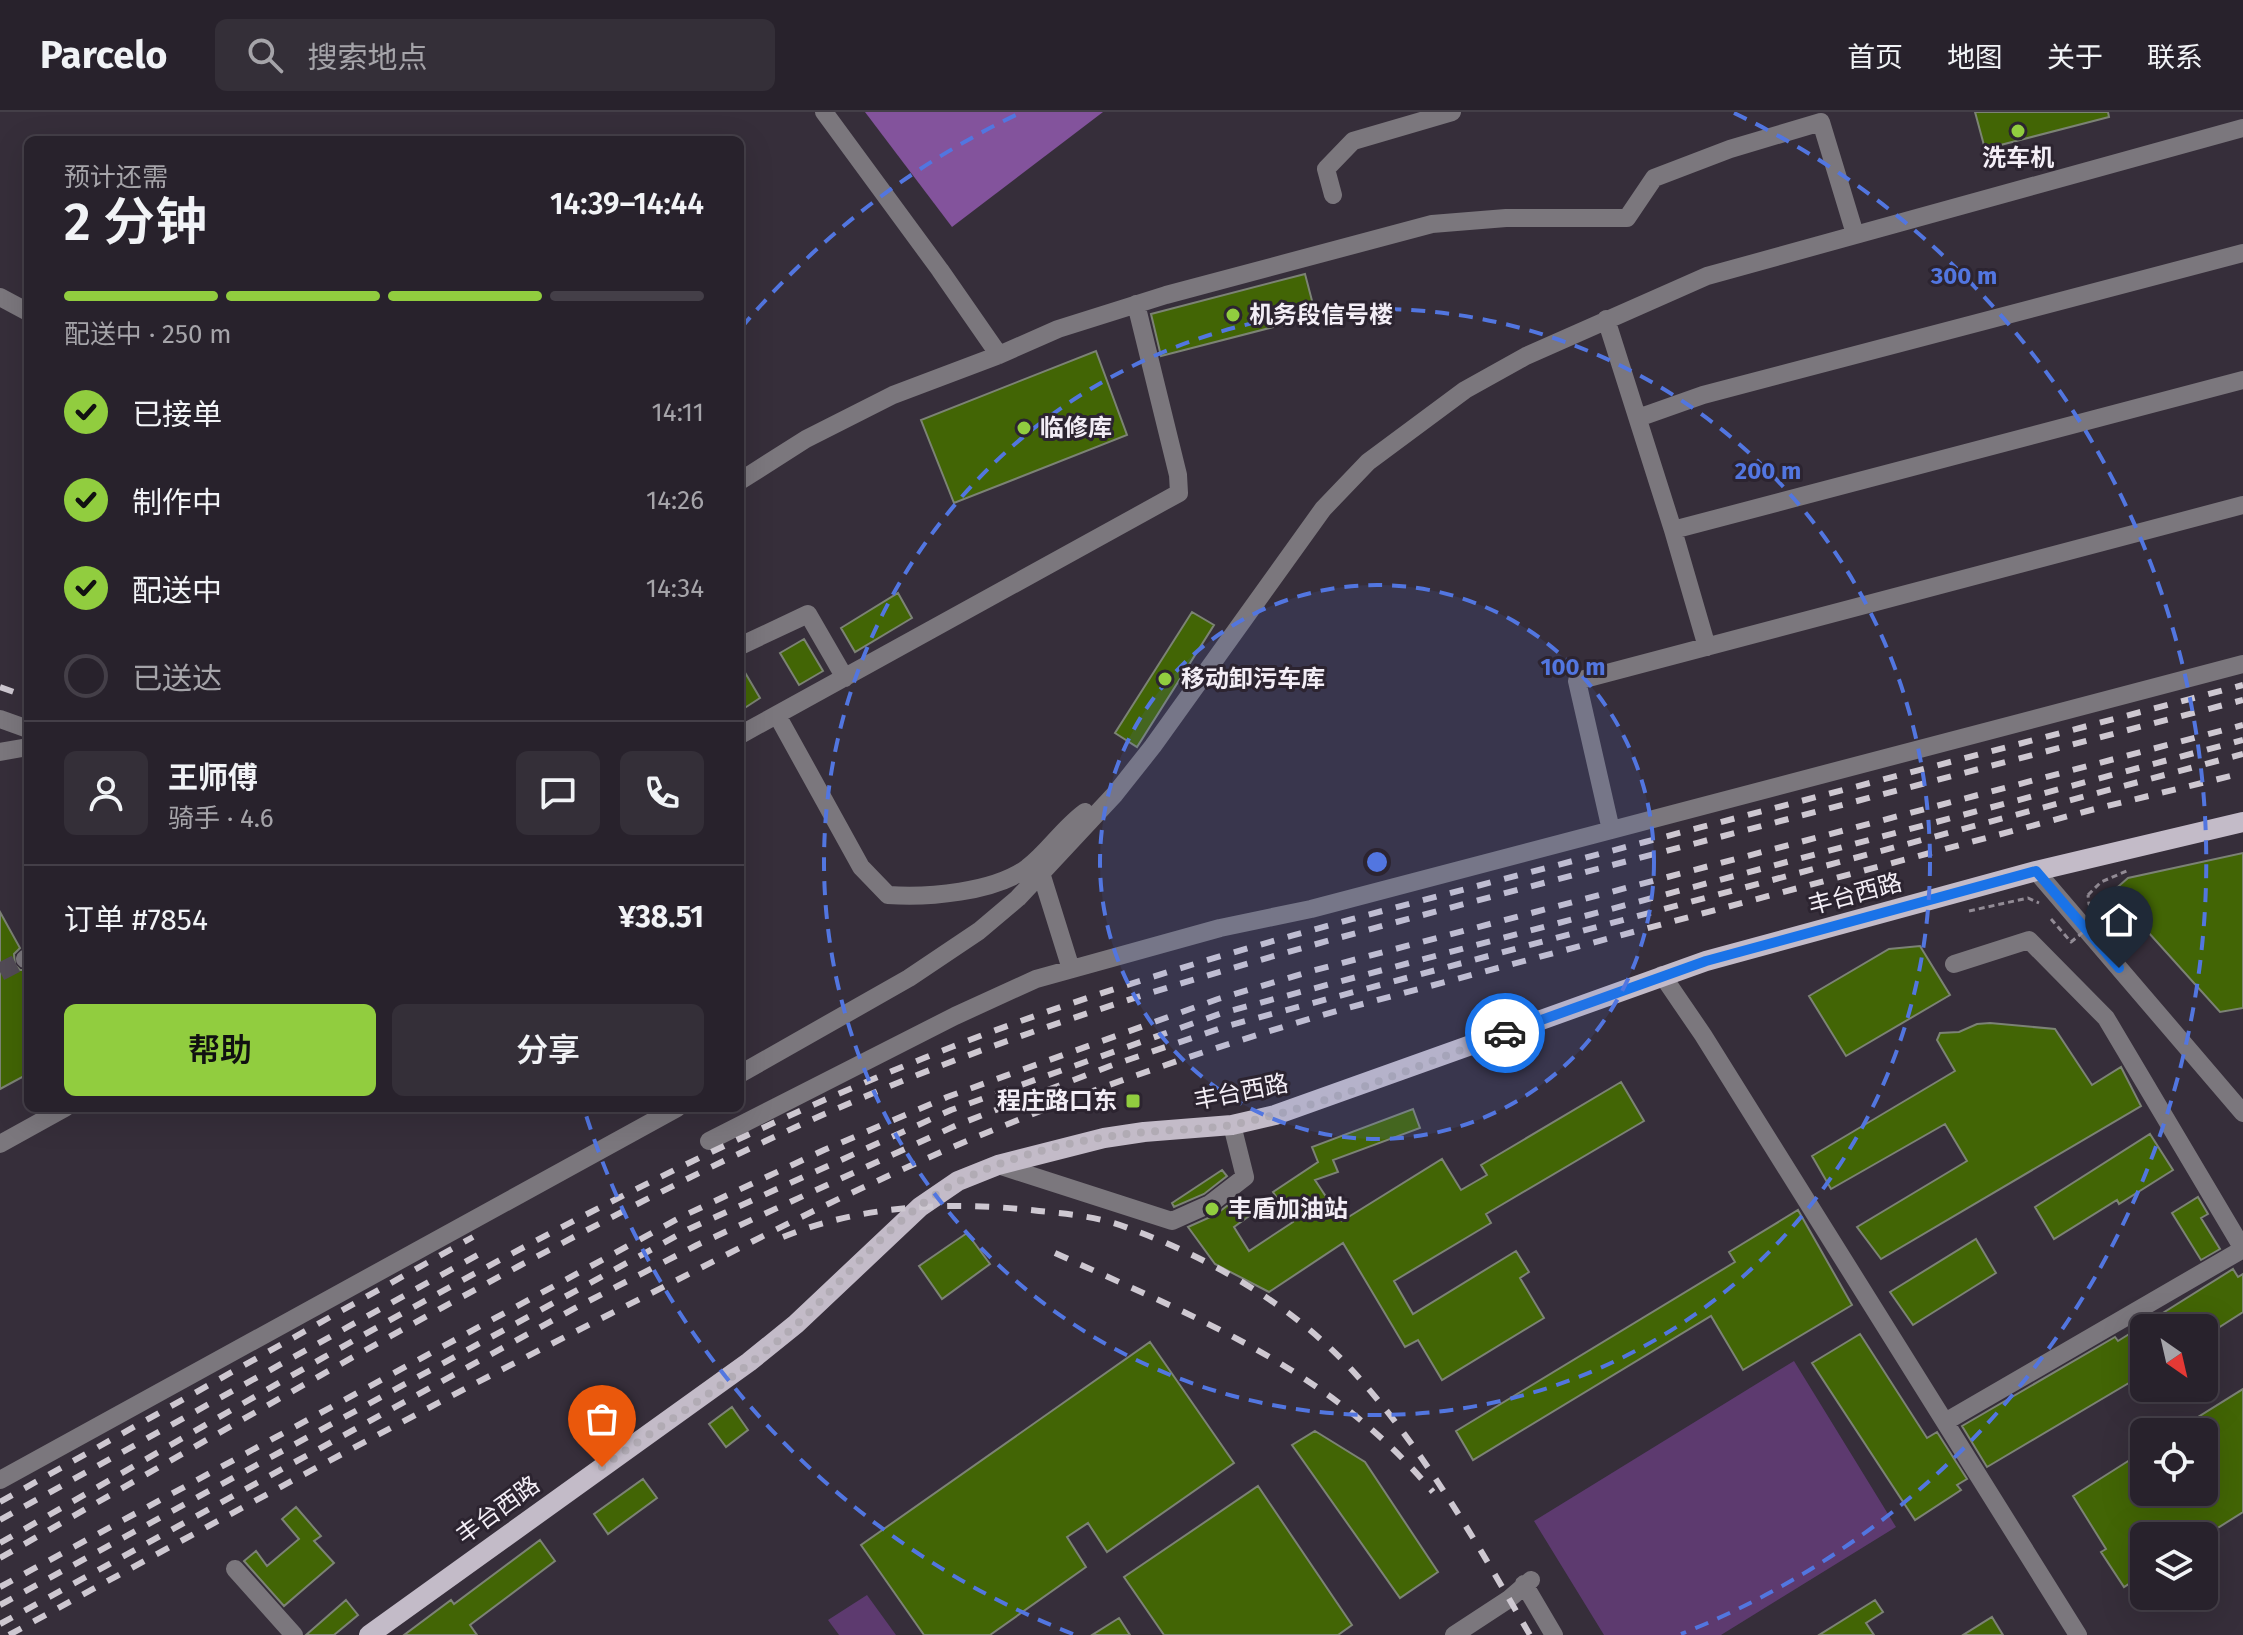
<!DOCTYPE html>
<html lang="zh">
<meta charset="utf-8">
<style>
body{margin:0;font-family:"Fira Sans","Noto Sans SC",sans-serif;background:#342f38;color:#f1f3f6;height:100vh;display:flex;flex-direction:column;font-size:30px;white-space:nowrap}
*{box-sizing:border-box;margin:0}
p{font-size:26px;color:#a5a4a9}
.icon{flex:none;width:44px;height:44px;fill:none;stroke:currentColor;stroke-width:2;stroke-linecap:round;stroke-linejoin:round}
.map{position:relative;flex:1;overflow:hidden}
.details{position:absolute;left:24px;top:24px;width:720px;height:976px;display:flex;flex-direction:column;background:#28222c;border-radius:12px;box-shadow:0 8px 32px #0002,0 0 0 2px #443f48}
.details>*{flex:none}
.needle{width:52px;rotate:146deg}
.tools{position:absolute;left:2130px;top:1202px;display:grid;gap:16px}
.tools a{display:grid;place-items:center;width:88px;height:88px;border-radius:12px;background:#28222c;box-shadow:0 8px 32px #0002,0 0 0 2px #443f48;font-size:40px}
.pin{position:absolute;display:grid;place-items:center;width:68px;height:68px;color:#fff;margin:-82px -34px;border-radius:50% 50% 50% 0;rotate:-45deg;box-shadow:0 0 8px #0007}
.pin .icon{rotate:45deg}
.courier{position:absolute;display:grid;place-items:center;width:80px;height:80px;margin:-40px;border:6px solid #1a73e8;border-radius:50%;background:#fff;color:#222;box-shadow:0 2px 10px #0007}
.headline em{font-style:normal;font-weight:600}
.headline div{display:flex;flex-direction:column-reverse}
.headline{display:flex;align-items:center;justify-content:space-between;height:136px;padding:0 40px}
h1{font-size:52px;font-weight:600;line-height:60px}
.bar{display:grid;grid-template-columns:repeat(4,1fr);gap:12px 8px;align-content:center;height:96px;padding:0 40px}
.bar i{height:10px;border-radius:6px;background:#443f48}
.bar .current{background:#91cd3f}
.bar p{grid-column:span 4}
.line{display:flex;align-items:center;gap:20px;padding:0 40px;border-top:2px solid #443f48}
.line div{flex:1}
.round{display:grid;place-items:center;flex:none;width:84px;height:84px;border-radius:12px;background:#342f38}
ol{padding:0 40px;list-style:none}
li{display:flex;align-items:center;gap:24px;height:88px}
li p{margin-inline-start:auto}
li .icon{padding:8px;border-radius:50%;background:#91cd3f;color:#111;stroke-width:4}
li:last-child{color:#a5a4a9}
li i{width:44px;height:44px;border:4px solid #443f48;border-radius:50%}
.button{display:flex;gap:16px;margin-top:auto;padding:16px 40px}
.button a{flex:1;height:92px;border-radius:12px;background:#91cd3f;color:#111;font-size:32px;font-weight:600;line-height:92px;text-align:center}
.button a+a{background:#342f38;color:#f1f3f6}
header{display:flex;align-items:center;gap:48px;box-sizing:border-box;height:112px;padding:0 40px;background:#28222c;border-bottom:2px solid #443f48}
header strong{font-size:38px}
nav{display:flex;gap:44px;margin-inline-start:auto;font-size:28px}
.search{width:560px;height:72px;background:#342f38;display:flex;align-items:center;gap:20px;box-sizing:border-box;padding:0 28px;border-radius:12px;color:#a5a4a9;font-size:30px}
.map>svg:first-child{display:block}
.green{fill:#5d3a6f}
.forest{fill:#83539c}
.building{fill:#426505;stroke:#7c8375;stroke-width:2}
.lines{fill:none;stroke-linecap:round;stroke-linejoin:round}
.minor-tunnel{stroke:#524b56;stroke-width:18;stroke-dasharray:18 9;stroke-linecap:butt}
.path{stroke:#928b95;stroke-width:3;stroke-dasharray:6 4;stroke-linecap:butt}
.minor{stroke:#7b777d;stroke-width:18}
.major{stroke:#c3bbc8;stroke-width:20}
.rail{stroke:#cec8d1;stroke-width:6;stroke-dasharray:14 14;stroke-linecap:butt}
.path-bridge{stroke:#928b95;stroke-width:3;stroke-dasharray:6 4;stroke-linecap:butt}
.done{stroke:#b1abb4;stroke-width:8;stroke-dasharray:0 14.4}
.route{stroke:#1a73e8;stroke-width:10}
.ring{fill:none;stroke:#5276e0;stroke-width:4;stroke-dasharray:14 10}
.poi-dot{fill:#91cd3f;stroke:#2c2430;stroke-width:3}
.labels{text-anchor:middle;stroke-width:6;stroke-linejoin:round;paint-order:stroke}
.poi-label{font-size:24px;font-weight:bold;fill:#f3eef6;stroke:#2c2430;text-anchor:start}
.street-label{font-size:24px;fill:#f3eef6;stroke:#2c2430}
.centre{fill:#5276e0;stroke:#2c2430;stroke-width:4}
.ring-label{font-size:24px;text-anchor:middle;font-weight:bold;fill:#5276e0;stroke:#2c2430;stroke-width:6;stroke-linejoin:round;paint-order:stroke}
</style>
<header>
<strong>Parcelo</strong>
<div class="search"><svg class="icon" aria-label="search" viewBox="0 0 24 24"><circle cx="10" cy="10" r="6"/><path d="M15 15l6 6"/></svg>搜索地点</div>
<nav><a>首页</a><a>地图</a><a>关于</a><a>联系</a></nav>
</header>
<div class="map">
<svg width="2243" height="1523" viewBox="0 0 2243 1523">
<rect width="100%" height="100%" fill="#362e3a"/>
<path class="green" d="M 1794,1249 L 1896,1415 L 1721,1523 L 1604,1523 L 1534,1409 Z
M 867,1483 L 896,1523 L 839,1523 L 828,1508 Z"/>
<path class="forest" d="M 865,0 L 1103,0 L 952,115 Z"/>
<path class="building" d="M 1975,0 L 2108,0 L 2109,5 L 1985,37 Z
M 1305,162 L 1316,204 L 1161,244 L 1151,202 Z
M 1096,239 L 1127,323 L 954,391 L 921,308 Z
M 898,481 L 912,506 L 855,540 L 841,516 Z
M 1192,500 L 1214,513 L 1137,635 L 1115,621 Z
M 804,527 L 823,559 L 799,573 L 780,541 Z
M 740,552 L 760,586 L 740,599 Z
M 2243,741 L 2243,896 L 2220,900 L 2112,780 L 2128,766 Z
M 0,800 L 20,836 L 14,842 L 15,853 L 20,858 L 28,858 L 28,962 L 0,977 Z
M 1920,834 L 1950,883 L 1846,944 L 1809,884 L 1889,837 Z
M 1990,911 L 2055,917 L 2092,973 L 2121,955 L 2141,994 L 1881,1147 L 1857,1115 L 1967,1049 L 1945,1012 L 1831,1077 L 1812,1044 L 1955,959 L 1937,928 L 1940,921 L 1959,920 L 1977,912 Z
M 1621,970 L 1644,1009 L 1486,1102 L 1491,1111 L 1394,1169 L 1413,1202 L 1516,1139 L 1529,1160 L 1520,1166 L 1544,1206 L 1442,1268 L 1418,1228 L 1405,1235 L 1343,1131 L 1269,1180 L 1215,1152 L 1188,1115 L 1215,1103 L 1240,1084 L 1252,1102 L 1234,1115 L 1249,1139 L 1293,1110 L 1273,1080 L 1318,1050 L 1312,1035 L 1413,997 L 1420,1016 L 1333,1048 L 1338,1060 L 1315,1068 L 1342,1109 L 1442,1047 L 1461,1078 L 1487,1063 L 1481,1053 Z
M 2150,1022 L 2173,1058 L 2119,1092 L 2117,1088 L 2054,1127 L 2035,1095 Z
M 1222,1058 L 1227,1064 L 1204,1082 L 1174,1095 L 1172,1091 Z
M 2198,1085 L 2208,1102 L 2201,1106 L 2220,1137 L 2201,1148 L 2172,1101 Z
M 1798,1098 L 1852,1193 L 1743,1258 L 1711,1204 L 1473,1348 L 1456,1319 L 1735,1150 L 1729,1140 Z
M 967,1121 L 990,1152 L 942,1187 L 919,1154 Z
M 1976,1127 L 1996,1161 L 1913,1213 L 1890,1180 Z
M 2233,1157 L 2238,1165 L 2243,1162 L 2243,1200 L 2204,1225 L 2204,1216 L 2144,1216 L 2144,1262 L 1987,1355 L 1962,1314 L 2115,1225 L 2118,1229 Z
M 1860,1222 L 1927,1326 L 1937,1320 L 1967,1367 L 1957,1373 L 1961,1378 L 1915,1408 L 1812,1251 Z
M 1150,1230 L 1234,1351 L 1107,1440 L 1088,1411 L 1067,1425 L 1086,1455 L 990,1523 L 924,1523 L 861,1433 Z
M 2243,1277 L 2243,1400 L 2205,1424 L 2144,1424 L 2144,1462 L 2124,1475 L 2101,1440 L 2106,1437 L 2073,1384 L 2144,1339 L 2144,1380 L 2204,1380 L 2204,1320 L 2174,1320 Z
M 732,1295 L 748,1318 L 726,1335 L 709,1312 Z
M 1315,1319 L 1365,1350 L 1438,1460 L 1400,1486 L 1292,1333 Z
M 643,1367 L 657,1386 L 608,1422 L 594,1402 Z
M 1258,1374 L 1352,1513 L 1338,1523 L 1164,1523 L 1124,1465 Z
M 296,1395 L 321,1424 L 314,1429 L 334,1451 L 284,1494 L 244,1449 L 256,1439 L 267,1454 L 299,1427 L 282,1407 Z
M 540,1428 L 555,1449 L 470,1513 L 477,1523 L 404,1523 L 451,1488 L 454,1492 Z
M 346,1488 L 358,1503 L 334,1523 L 306,1523 Z
M 1875,1488 L 1883,1500 L 1866,1511 L 1874,1523 L 1819,1523 Z
M 1992,1505 L 2003,1523 L 1963,1523 Z
M 1119,1506 L 1130,1523 L 1092,1523 Z"/>
<g class="lines">
<path class="minor-tunnel" d="M 0,860 L 25,847"/>
<path class="path" d="M 2088,783 L 2101,770 L 2129,758
M 1969,799 L 2028,786 L 2039,791"/>
<path class="minor" d="M 824,0 L 940,158 L 999,243
M 1333,83 L 1326,57 L 1353,29 L 1452,0
M 0,185 L 28,200
M 1606,207 L 1673,418 L 1707,535
M 1638,306 L 1703,283 L 2243,141
M 740,369 L 806,327 L 893,283 L 999,243 L 1058,217 L 1166,183 L 1432,112 L 1506,106 L 1627,106 L 1654,66 L 1730,37 L 1821,10 L 1855,122
M 1673,418 L 2243,268
M 740,534 L 808,502 L 845,566
M 777,603 L 861,755 L 888,783 C 928,786 994,780 1027,756 C 1048,740 1063,716 1085,700
M 0,607 L 28,617
M 740,623 L 1179,381 L 1178,363 L 1136,192
M 0,640 L 28,635
M 1611,718 L 1577,569 L 2243,393
M 2036,759 L 2243,1001
M 1041,761 L 1071,857
M 25,847 L 28,845
M 1662,863 L 1703,923 L 2078,1523
M 740,962 L 909,866 L 979,819 L 1018,786 L 1115,682 L 1153,634 L 1323,397 L 1368,350 L 1465,278 L 1526,244 L 1707,164 L 2243,16
M 709,1029 L 955,904 L 1036,867 L 1220,816 L 1311,797 L 2243,552
M 0,1032 L 65,996
M 998,1053 L 1172,1109 L 1210,1092 L 1245,1065 L 1232,1013
M 1945,1310 L 2243,1137 L 2106,906 L 2029,828 L 1954,852
M 0,1368 L 677,996
M 235,1457 L 294,1523
M 1524,1472 L 1554,1523
M 1454,1523 L 1509,1487 L 1531,1468"/>
<path class="major" d="M 369,1523 L 749,1250 L 796,1212 L 920,1095 L 958,1069 L 998,1053 L 1104,1026 L 1144,1020 L 1232,1013 L 1275,1003 L 1706,849 L 2036,759 L 2243,710"/>
<path class="rail" d="M 0,575 L 28,585
M 783,1125 C 864,1092 954,1089 1039,1099 C 1069,1102 1100,1105 1128,1116 C 1209,1145 1293,1194 1351,1257 C 1422,1334 1478,1433 1530,1523
M 1055,1141 C 1197,1206 1330,1257 1433,1380
M 0,1390 L 473,1125
M 0,1408 L 481,1141
M 0,1431 C 302,1259 601,1076 924,946 C 1126,864 1339,810 1550,755 C 1781,694 2012,634 2243,573
M 0,1446 C 172,1348 344,1248 519,1154 C 654,1082 791,1012 935,956 C 1143,875 1358,820 1574,763 C 1797,705 2020,646 2243,588
M 0,1475 L 683,1104 L 824,1038 L 947,985 L 1218,887 L 1308,860 L 2243,613
M 0,1493 L 689,1117 L 951,998 L 1222,901 L 2243,628
M 0,1512 L 579,1194 L 697,1133 L 957,1013 L 1110,954 L 1227,914 L 2243,642
M 9,1523 C 208,1414 407,1305 610,1202 C 698,1158 785,1111 875,1070 C 1024,1000 1181,944 1340,898 L 2095,697 L 2243,661"/>
<path class="path-bridge" d="M 2051,807 L 2071,830 L 2098,808 L 2089,792 L 2088,783"/>
</g>
<g class="lines">
<path class="done" d="M 602,1355 C 667,1309 738,1266 797,1212 C 848,1165 897,1099 960,1069 C 1013,1042 1087,1025 1146,1020 C 1176,1017 1207,1018 1236,1012 C 1328,993 1417,954 1505,921"/>
<path class="route" d="M 1505,921 L 1706,849 L 2036,759 L 2119,856"/>
</g>
<circle cx="1377" cy="750" r="277" fill="#5276e0" fill-opacity=".12"/>
<g class="ring">
<circle cx="1377" cy="750" r="277"/>
<circle cx="1377" cy="750" r="553"/>
<path d="M1073 1522A830 830 0 0 1 585 1000M741 216A830 830 0 0 1 1020 1M1734 1A830 830 0 0 1 1681 1522"/>
</g>
<g class="poi-dot">
<circle cx="2018" cy="19" r="8"/>
<circle cx="1233" cy="203" r="8"/>
<circle cx="1024" cy="316" r="8"/>
<circle cx="1165" cy="567" r="8"/>
<rect x="1125" y="981" width="16" height="16" rx="4"/>
<circle cx="1212" cy="1097" r="8"/>
</g>
<g class="labels">
<g class="poi-label">
<text x="2018" y="54" text-anchor="middle">洗车机</text>
<text x="1249" y="211">机务段信号楼</text>
<text x="1040" y="324">临修库</text>
<text x="1181" y="575">移动卸污车库</text>
<text x="1117" y="997" text-anchor="end">程庄路口东</text>
<text x="1228" y="1105">丰盾加油站</text>
</g>
<g class="street-label">
<text transform="translate(1855 782) rotate(-15)" y="8">丰台西路</text>
<text transform="translate(1241 980) rotate(-11)" y="8">丰台西路</text>
<text transform="translate(498 1398) rotate(-36)" y="8">丰台西路</text>
</g>
</g>
<circle cx="1377" cy="750" r="12" class="centre"/>
<g class="ring-label">
<text x="1964" y="172">300 m</text>
<text x="1768" y="367">200 m</text>
<text x="1573" y="563">100 m</text>
</g>
</svg>
<div class="tools">
<a><svg class="needle" viewBox="-14 -14 28 28"><path d="M0-13l5 13h-10z" fill="#e53935"/><path d="M0 13l5-13h-10z" fill="#a5a4a9"/></svg></a>
<a><svg class="icon" aria-label="locate" viewBox="0 0 24 24"><circle cx="12" cy="12" r="6"/><path d="M12 2v4M12 18v4M2 12h4M18 12h4"/></svg></a>
<a><svg class="icon" aria-label="layers" viewBox="0 0 24 24"><path d="M12 4l9 5-9 5-9-5zM3 14l9 5 9-5"/></svg></a>
</div>
<div class="pin" style="left:602px;top:1355px;background:#ea580c"><svg class="icon" aria-label="bag" viewBox="0 0 24 24"><path d="M5 8h14l-1 12H6zM9 8a3 3 0 0 1 6 0"/></svg></div>
<div class="pin" style="left:2119px;top:856px;background:#1f2937"><svg class="icon" aria-label="home" viewBox="0 0 24 24"><path d="M3 11l9-7 9 7M6 9v11h12V9"/></svg></div>
<div class="courier" style="left:1505px;top:921px"><svg class="icon" aria-label="car" viewBox="0 0 24 24"><path d="M5 17H2v-5l4-1 3-4h7l3 4 3 1v5h-3M9 17h6M6 11h13"/><circle cx="7" cy="17" r="2"/><circle cx="17" cy="17" r="2"/></svg></div>
<section class="details">
<div class="headline"><div><h1>2 分钟</h1><p>预计还需</p></div><em>14:39–14:44</em></div>
<div class="bar"><i class="current"></i><i class="current"></i><i class="current"></i><i></i><p>配送中 · 250 m</p></div>
<ol>
<li><svg class="icon" aria-label="check" viewBox="0 0 24 24"><path d="M5 12l5 5 9-10"/></svg>已接单<p>14:11</p></li>
<li><svg class="icon" aria-label="check" viewBox="0 0 24 24"><path d="M5 12l5 5 9-10"/></svg>制作中<p>14:26</p></li>
<li><svg class="icon" aria-label="check" viewBox="0 0 24 24"><path d="M5 12l5 5 9-10"/></svg>配送中<p>14:34</p></li>
<li><i></i>已送达</li>
</ol>
<div class="line" style="height:144px"><a class="round"><svg class="icon" aria-label="person" viewBox="0 0 24 24"><circle cx="12" cy="8" r="4"/><path d="M4 21q1-7 8-7t8 7"/></svg></a><div><b>王师傅</b><p>骑手 · 4.6</p></div><a class="round"><svg class="icon" aria-label="chat" viewBox="0 0 24 24"><path d="M4 5h16v11H9l-5 4z"/></svg></a><a class="round"><svg class="icon" aria-label="phone" viewBox="0 0 24 24"><path d="M5 4h4l2 5-3 2q2 4 5 5l2-3 5 2v4C11 20 4 13 5 4z"/></svg></a></div>
<div class="line" style="height:104px"><div>订单 #7854</div><b>¥38.51</b></div>
<div class="button"><a>帮助</a><a>分享</a></div>
</section>
</div>
